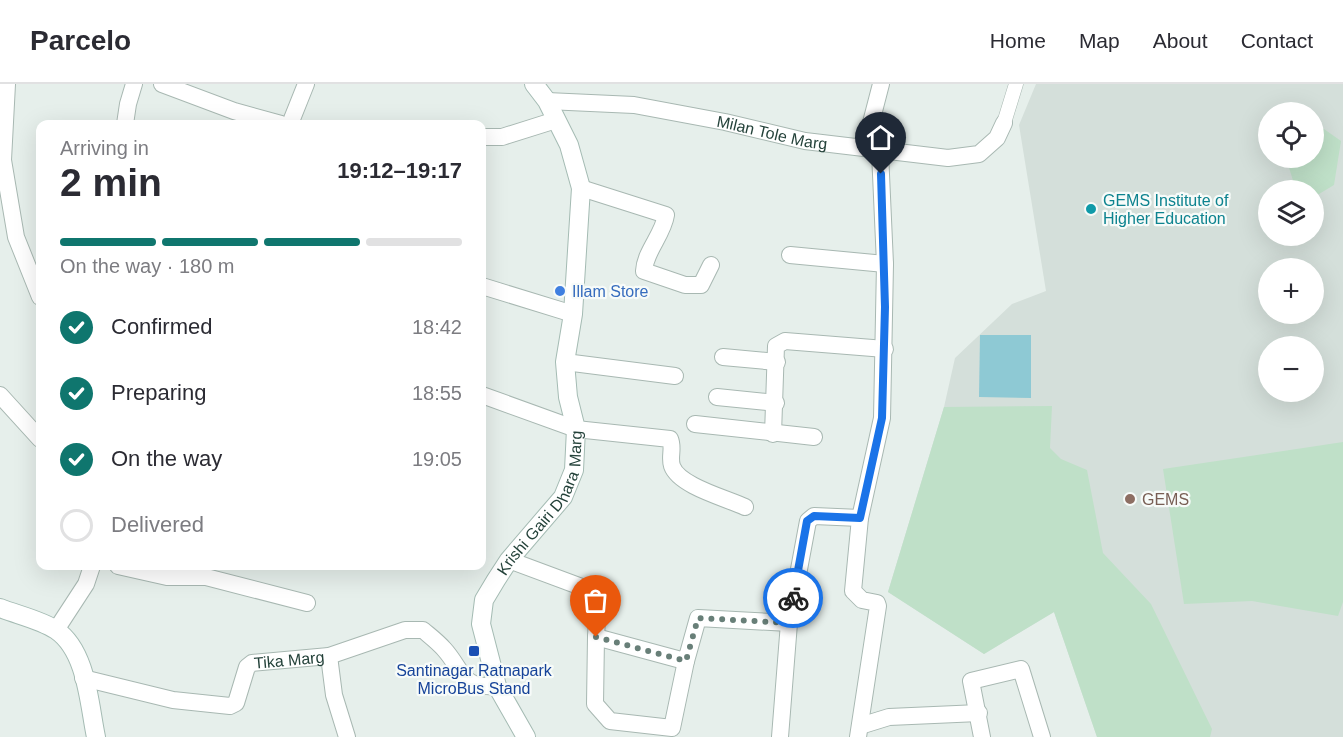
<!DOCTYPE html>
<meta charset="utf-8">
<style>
body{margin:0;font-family:Arial,sans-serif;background:#f2f2f3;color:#2b2b33;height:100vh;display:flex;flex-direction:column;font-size:22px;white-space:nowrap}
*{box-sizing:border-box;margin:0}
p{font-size:20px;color:#7c7c81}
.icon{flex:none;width:33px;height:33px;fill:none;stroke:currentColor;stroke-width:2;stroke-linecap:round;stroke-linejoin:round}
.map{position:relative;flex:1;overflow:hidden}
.side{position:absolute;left:36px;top:36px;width:450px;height:450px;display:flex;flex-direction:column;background:#fff;border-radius:12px;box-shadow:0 6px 24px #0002}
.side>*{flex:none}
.tools{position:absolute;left:1258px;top:18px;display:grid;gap:12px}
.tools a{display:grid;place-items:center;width:66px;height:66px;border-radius:50%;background:#fff;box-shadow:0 6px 24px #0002;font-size:30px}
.pin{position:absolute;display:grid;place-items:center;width:51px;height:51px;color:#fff;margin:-62px -26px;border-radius:50% 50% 50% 0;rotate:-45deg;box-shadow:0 0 6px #0007}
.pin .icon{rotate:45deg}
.courier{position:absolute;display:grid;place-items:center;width:60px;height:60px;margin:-30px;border:4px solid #1a73e8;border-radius:50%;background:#fff;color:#222;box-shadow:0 2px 8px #0007}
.summary em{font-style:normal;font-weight:700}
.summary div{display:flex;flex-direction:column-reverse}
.summary{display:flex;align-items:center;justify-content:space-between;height:102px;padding:0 24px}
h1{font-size:39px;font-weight:700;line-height:45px}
.bar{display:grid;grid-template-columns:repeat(4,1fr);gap:9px 6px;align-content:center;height:72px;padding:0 24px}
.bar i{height:8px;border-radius:4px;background:#e1e1e2}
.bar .selected{background:#0f766e}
.bar p{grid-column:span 4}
ol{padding:0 24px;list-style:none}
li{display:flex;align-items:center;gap:18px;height:66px}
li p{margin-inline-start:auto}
li .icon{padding:6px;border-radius:50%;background:#0f766e;color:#fff;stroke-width:4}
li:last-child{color:#7c7c81}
li i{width:33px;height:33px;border:3px solid #e1e1e2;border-radius:50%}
header{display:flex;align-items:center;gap:36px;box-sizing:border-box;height:84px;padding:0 30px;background:#fff;border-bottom:2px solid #e1e1e2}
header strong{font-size:28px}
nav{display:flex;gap:33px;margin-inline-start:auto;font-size:21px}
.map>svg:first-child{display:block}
.built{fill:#d4dfda;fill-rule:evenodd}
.green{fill:#bfe0c8}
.water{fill:#8ec9d4}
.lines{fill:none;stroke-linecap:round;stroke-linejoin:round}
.pedestrian-casing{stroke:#a8b8b2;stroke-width:15}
.minor-casing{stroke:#a8b8b2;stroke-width:18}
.secondary-casing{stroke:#a4bbb3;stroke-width:20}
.pedestrian{stroke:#fff;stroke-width:14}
.minor{stroke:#fff;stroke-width:16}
.secondary{stroke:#fff;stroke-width:18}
.done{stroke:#687f78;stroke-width:6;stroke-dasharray:0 10.8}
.route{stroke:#1a73e8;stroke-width:8}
.culture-dot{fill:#0f9aa8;stroke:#f7fbf9;stroke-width:2}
.shop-dot{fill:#3f7fe0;stroke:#f7fbf9;stroke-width:2}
.education-dot{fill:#8d6e63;stroke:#f7fbf9;stroke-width:2}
.transit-dot{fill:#1a4fb4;stroke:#f7fbf9;stroke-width:2}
.labels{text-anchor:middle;stroke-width:4.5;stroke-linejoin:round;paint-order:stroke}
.street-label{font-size:16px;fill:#24423a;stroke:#f7fbf9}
.culture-label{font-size:16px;fill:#0d838f;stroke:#f7fbf9;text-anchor:start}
.shop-label{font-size:16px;fill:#366cbe;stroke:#f7fbf9;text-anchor:start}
.education-label{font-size:16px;fill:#785e54;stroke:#f7fbf9;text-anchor:start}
.transit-label{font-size:16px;fill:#164399;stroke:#f7fbf9}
</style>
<header>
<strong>Parcelo</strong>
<nav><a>Home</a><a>Map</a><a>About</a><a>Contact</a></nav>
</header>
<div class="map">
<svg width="1343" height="653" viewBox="0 0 1343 653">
<rect width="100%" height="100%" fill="#e6efeb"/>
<path class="built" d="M 1036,0 L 1343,0 L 1343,653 L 1097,653 L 1054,528 L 984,570 L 888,508 L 944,323 L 955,274 L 1012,220 L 1046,207 L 1019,41 ZM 1269,28 L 1314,28 L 1314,74 L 1269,74 ZM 1269,106 L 1314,106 L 1314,152 L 1269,152 ZM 1269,184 L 1314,184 L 1314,230 L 1269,230 ZM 1269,262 L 1314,262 L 1314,308 L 1269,308 Z"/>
<path class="green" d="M 1314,38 L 1341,57 L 1334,101 L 1314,113 L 1314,106 L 1296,106 L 1286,74 L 1314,74 Z
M 1052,322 L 1050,364 L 1061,375 L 1087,386 L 1103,469 L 1151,520 L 1212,645 L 1210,653 L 1097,653 L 1054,528 L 984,570 L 888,508 L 944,323 Z
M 1343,358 L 1343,518 L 1338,532 L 1252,517 L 1184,520 L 1163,385 Z"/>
<path class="water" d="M 980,251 L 1031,251 L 1031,314 L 979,313 Z"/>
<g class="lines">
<defs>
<path id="pedestrian" d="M 1004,39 L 1016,0"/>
<g id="minor">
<path d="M 7,0 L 3,76 L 16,153 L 40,213"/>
<path d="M 162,0 L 234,27 L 281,40"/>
<path id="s1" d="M 547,17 L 634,21 L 725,38 L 805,57 L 948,74 L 979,70 L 997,54 L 1004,39"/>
<path d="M 125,40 L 128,20 L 134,0"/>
<path d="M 290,40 L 306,0"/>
<path d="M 482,53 L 502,53 L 556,36"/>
<path d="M 880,68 L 867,54 L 881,0"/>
<path d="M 581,104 L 666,131 C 663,151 645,167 644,187 L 685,201 L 701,201 L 711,181"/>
<path d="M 790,171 L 885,180"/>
<path d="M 482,202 L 573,230"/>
<path d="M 723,273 L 777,278"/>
<path d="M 565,278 L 675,292"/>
<path d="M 0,311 L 40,355"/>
<path d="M 482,311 L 576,345 L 670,355 C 674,364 669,373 672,382 C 679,402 726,414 745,423"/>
<path d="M 717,313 L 776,319"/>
<path d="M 695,340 L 814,353"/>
<path d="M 773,350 L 776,262 L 785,257 L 885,265"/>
<path d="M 509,476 L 595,508 L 598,518 L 596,553 L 681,576 L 686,577 L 698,534 L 789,539"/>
<path d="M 118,482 L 167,493 L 206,493 L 307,519"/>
<path d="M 56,546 L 86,500 L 92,482"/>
<path d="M 596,553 L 595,620 L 610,637 L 672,644 L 686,577"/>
<path d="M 329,572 L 334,611 L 347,653"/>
<path id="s2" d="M 83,594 L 173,616 L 230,622 L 236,619 L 247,583 L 252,579 L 329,572 L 405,546 L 423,546 C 430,552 438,558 444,565 C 464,587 460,605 497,602"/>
<path d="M 860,642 L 889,633 L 979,629"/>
<path d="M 780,653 L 789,539 L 808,437 L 814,432 L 860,434"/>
<path d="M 858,653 L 878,522 L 877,519 L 862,516 L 853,507 L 860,434 L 882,334 L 885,180 L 880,68"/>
<path d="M 982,653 L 971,597 L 1021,585 L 1042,653"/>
</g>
<g id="secondary">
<path d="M 0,524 C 18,531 41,536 56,546 C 87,567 89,620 96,653"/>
<path id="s3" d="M 526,653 L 497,602 L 481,540 L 484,516 L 496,496 L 509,476 L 563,413 L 574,386 L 576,345 L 568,313 L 565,278 L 573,230 L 581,104 L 569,61 L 547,17 L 534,0"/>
</g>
</defs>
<use href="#pedestrian" class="pedestrian-casing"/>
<use href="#minor" class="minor-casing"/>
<use href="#secondary" class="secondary-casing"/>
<use href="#pedestrian" class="pedestrian"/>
<use href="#minor" class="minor"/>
<use href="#secondary" class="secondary"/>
</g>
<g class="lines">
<path class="done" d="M 596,553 L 686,577 L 698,534 L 789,539 L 793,514"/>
<path class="route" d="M 793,514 L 807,437 L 814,432 L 860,434 L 882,334 L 885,223 L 881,90"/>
</g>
<circle class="culture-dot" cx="1091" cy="125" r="6"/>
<circle class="shop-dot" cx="560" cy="207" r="6"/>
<circle class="education-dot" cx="1130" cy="415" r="6"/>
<rect class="transit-dot" x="468" y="561" width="12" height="12" rx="3"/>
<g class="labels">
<g class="street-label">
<text dy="6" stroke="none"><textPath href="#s1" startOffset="228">Milan Tole Marg</textPath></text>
<text dy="6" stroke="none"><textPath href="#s3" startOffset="262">Krishi Gairi Dhara Marg</textPath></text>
<text dy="6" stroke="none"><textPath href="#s2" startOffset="238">Tika Marg</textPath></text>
</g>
<g class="culture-label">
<text x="1103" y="122">GEMS Institute of<tspan x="1103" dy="18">Higher Education</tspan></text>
</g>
<g class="shop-label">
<text x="572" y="213">Illam Store</text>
</g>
<g class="education-label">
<text x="1142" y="421">GEMS</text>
</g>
<g class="transit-label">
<text x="474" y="592">Santinagar Ratnapark<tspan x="474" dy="18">MicroBus Stand</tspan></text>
</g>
</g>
</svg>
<div class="tools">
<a><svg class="icon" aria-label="locate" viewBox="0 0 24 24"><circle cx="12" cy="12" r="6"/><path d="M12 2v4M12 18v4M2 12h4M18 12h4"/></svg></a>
<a><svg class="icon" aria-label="layers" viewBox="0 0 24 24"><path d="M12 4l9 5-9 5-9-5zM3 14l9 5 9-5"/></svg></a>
<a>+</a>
<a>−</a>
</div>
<div class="pin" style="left:596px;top:553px;background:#ea580c"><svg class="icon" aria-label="bag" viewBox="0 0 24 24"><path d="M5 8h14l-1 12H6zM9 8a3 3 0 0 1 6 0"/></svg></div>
<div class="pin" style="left:881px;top:90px;background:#1f2937"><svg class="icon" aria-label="home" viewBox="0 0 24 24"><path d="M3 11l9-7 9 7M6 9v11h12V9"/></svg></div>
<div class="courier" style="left:793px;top:514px"><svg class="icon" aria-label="bike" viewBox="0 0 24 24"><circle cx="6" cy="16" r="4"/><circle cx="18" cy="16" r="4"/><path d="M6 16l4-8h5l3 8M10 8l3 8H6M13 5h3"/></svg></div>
<section class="side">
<div class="summary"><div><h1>2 min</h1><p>Arriving in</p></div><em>19:12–19:17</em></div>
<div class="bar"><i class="selected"></i><i class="selected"></i><i class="selected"></i><i></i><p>On the way · 180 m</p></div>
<ol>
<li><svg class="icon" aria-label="check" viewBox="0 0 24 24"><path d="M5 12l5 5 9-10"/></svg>Confirmed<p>18:42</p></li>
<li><svg class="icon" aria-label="check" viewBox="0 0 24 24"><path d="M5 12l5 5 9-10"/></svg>Preparing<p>18:55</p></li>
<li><svg class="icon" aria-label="check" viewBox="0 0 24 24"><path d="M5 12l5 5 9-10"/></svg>On the way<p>19:05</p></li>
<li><i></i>Delivered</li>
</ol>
</section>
</div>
